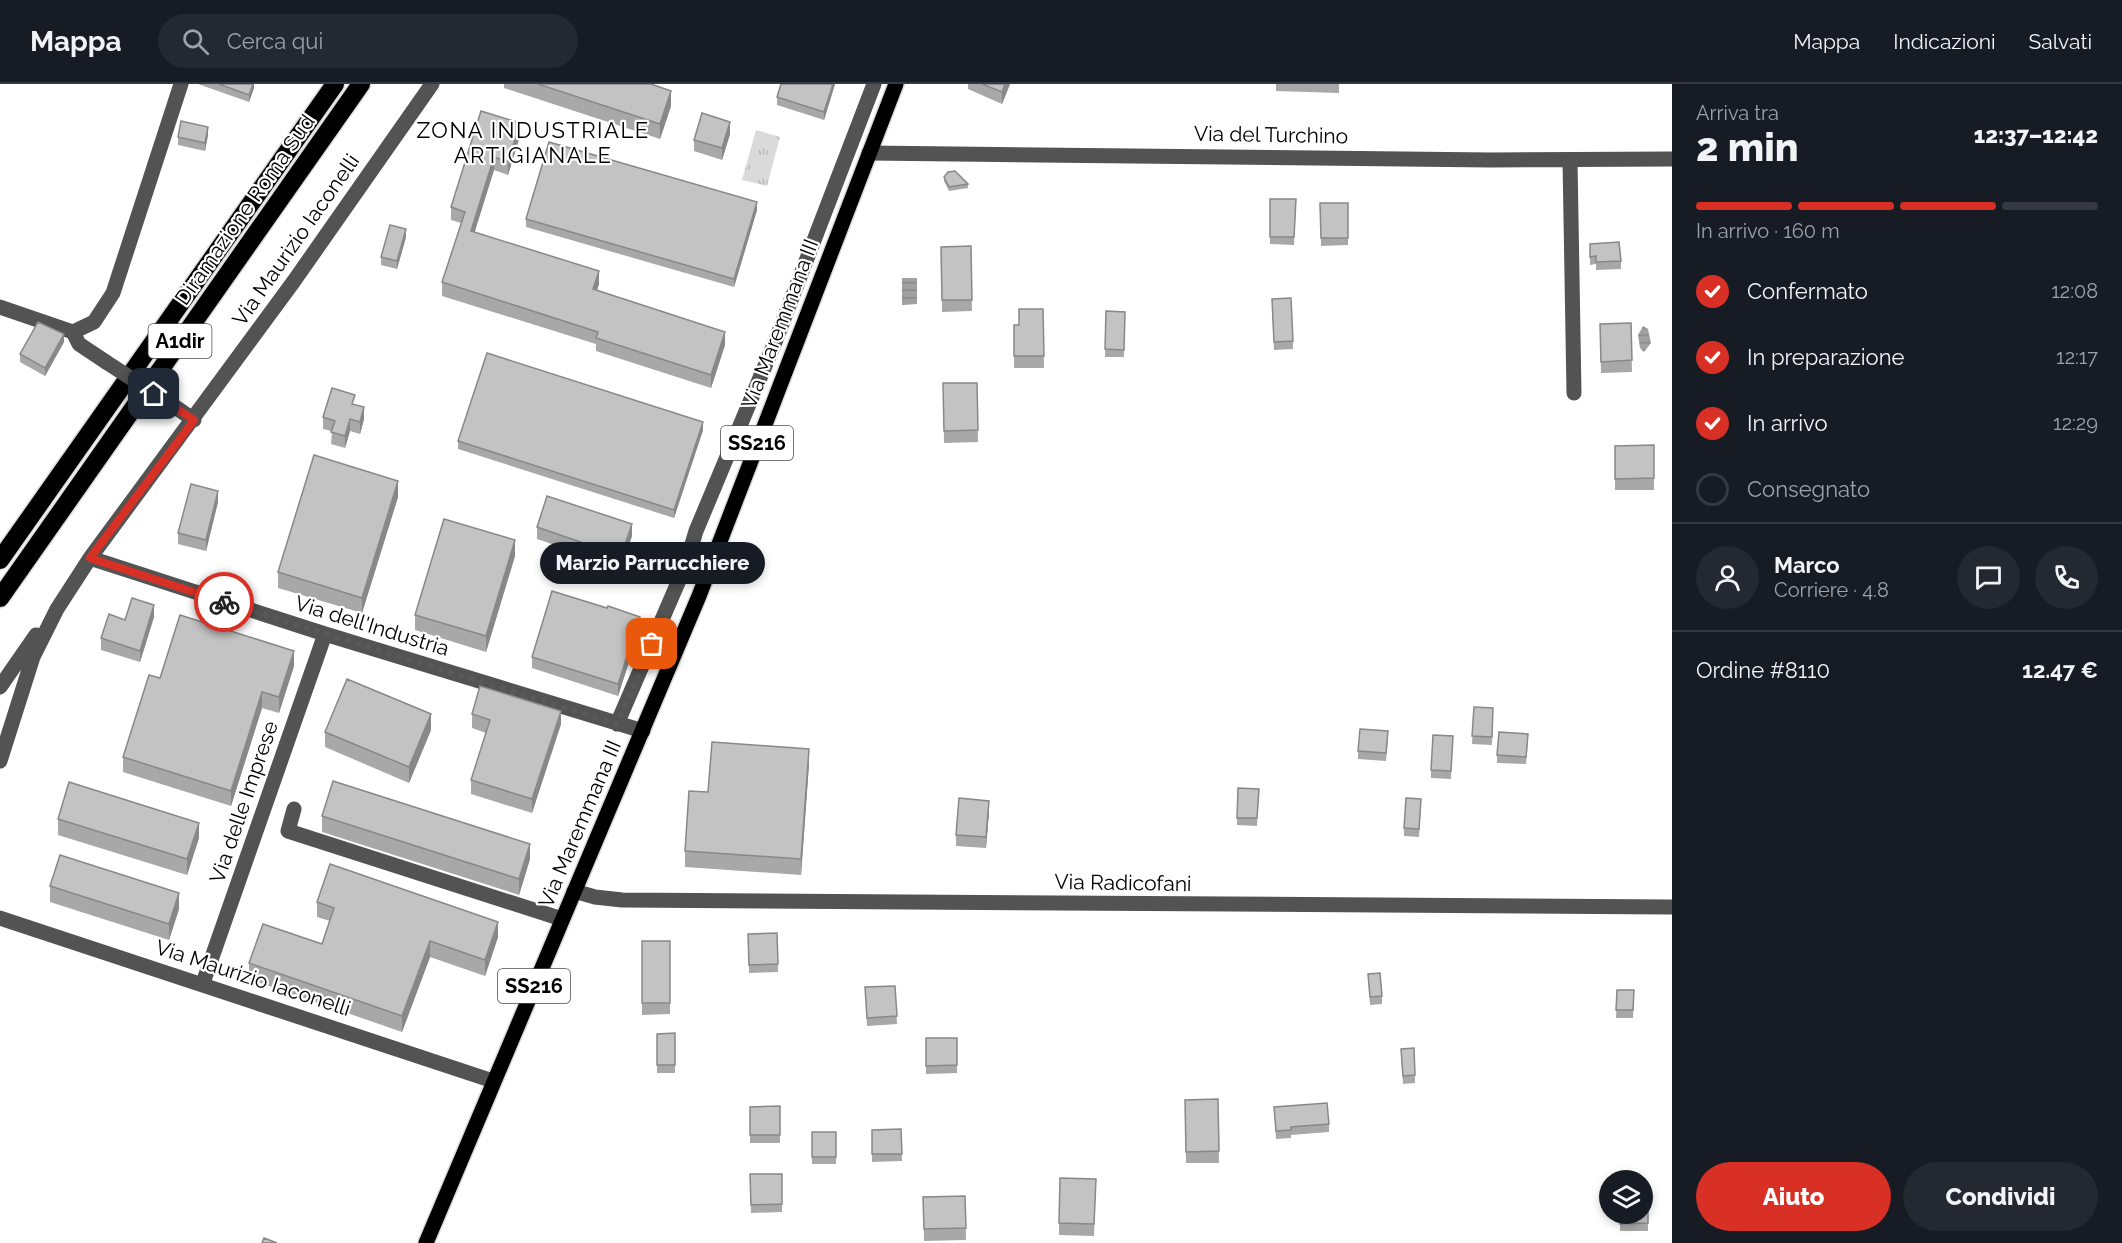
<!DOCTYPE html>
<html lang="it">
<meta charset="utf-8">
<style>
body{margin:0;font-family:Raleway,sans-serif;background:#242831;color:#f1f3f6;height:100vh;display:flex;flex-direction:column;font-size:22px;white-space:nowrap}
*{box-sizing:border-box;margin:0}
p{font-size:20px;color:#9ea1a6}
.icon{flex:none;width:33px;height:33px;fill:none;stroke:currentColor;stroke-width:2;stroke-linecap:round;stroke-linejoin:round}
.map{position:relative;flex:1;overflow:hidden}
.side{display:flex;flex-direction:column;background:#171b24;width:450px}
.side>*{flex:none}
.tools{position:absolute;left:1599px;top:1086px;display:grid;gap:12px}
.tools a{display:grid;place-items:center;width:54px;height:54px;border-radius:50%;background:#171b24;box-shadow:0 3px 9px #0003;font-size:30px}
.pin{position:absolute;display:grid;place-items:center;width:51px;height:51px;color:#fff;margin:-26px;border-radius:12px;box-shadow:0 3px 9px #0006}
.courier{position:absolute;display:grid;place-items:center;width:60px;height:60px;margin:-30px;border:4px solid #d93025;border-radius:50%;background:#fff;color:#222;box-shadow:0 2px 8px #0007}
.bubble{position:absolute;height:42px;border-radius:21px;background:#171b24;box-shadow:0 3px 9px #0003;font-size:20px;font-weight:800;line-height:42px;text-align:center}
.summary em{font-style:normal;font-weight:800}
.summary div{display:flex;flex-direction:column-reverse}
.summary{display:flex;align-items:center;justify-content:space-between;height:102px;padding:0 24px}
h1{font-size:39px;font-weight:800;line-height:45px}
.bar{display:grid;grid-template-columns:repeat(4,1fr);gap:9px 6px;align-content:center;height:72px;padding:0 24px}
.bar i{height:8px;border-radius:4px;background:#363941}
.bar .selected{background:#d93025}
.bar p{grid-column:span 4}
.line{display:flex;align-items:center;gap:15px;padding:0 24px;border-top:2px solid #363941}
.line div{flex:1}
.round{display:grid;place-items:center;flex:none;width:63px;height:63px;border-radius:32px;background:#242831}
ol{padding:0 24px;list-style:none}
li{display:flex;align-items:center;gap:18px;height:66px}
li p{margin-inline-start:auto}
li .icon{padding:6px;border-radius:50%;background:#d93025;color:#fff;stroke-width:4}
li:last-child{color:#9ea1a6}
li i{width:33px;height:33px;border:3px solid #363941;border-radius:50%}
.button{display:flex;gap:12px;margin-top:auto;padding:12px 24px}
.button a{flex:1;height:69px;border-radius:36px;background:#d93025;color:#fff;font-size:24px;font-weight:800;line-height:69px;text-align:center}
.button a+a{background:#242831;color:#f1f3f6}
header{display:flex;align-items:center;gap:36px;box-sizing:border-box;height:84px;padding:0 30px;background:#171b24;border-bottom:2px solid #363941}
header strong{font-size:28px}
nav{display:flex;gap:33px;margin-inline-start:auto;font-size:21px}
.search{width:420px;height:54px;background:#242831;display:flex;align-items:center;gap:15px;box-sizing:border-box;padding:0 21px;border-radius:33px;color:#9ea1a6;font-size:22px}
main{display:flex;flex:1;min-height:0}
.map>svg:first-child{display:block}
.grass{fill:url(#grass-tufts)}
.water{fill:url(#water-rules)}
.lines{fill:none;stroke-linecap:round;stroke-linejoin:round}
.major-casing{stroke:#dbdbdb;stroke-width:18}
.highway-casing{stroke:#dbdbdb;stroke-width:21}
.minor{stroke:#535353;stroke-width:15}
.major{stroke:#000;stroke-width:15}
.highway{stroke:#000;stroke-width:18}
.minor-bridge{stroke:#535353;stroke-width:15}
.wall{fill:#a8a8a8}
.shaded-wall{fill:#888}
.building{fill:#c3c3c3;stroke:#888;stroke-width:1.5}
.done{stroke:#595959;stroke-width:6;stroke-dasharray:0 10.8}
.route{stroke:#d93025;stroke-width:8}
.labels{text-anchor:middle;stroke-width:4.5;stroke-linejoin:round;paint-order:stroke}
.shield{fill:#fff;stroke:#4c4c4c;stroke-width:1.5}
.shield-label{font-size:20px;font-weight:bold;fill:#000}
.street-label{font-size:21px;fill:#000;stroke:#fff}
.neighbourhood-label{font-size:22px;letter-spacing:1.5px;fill:#000;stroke:#fff}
</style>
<header>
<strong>Mappa</strong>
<div class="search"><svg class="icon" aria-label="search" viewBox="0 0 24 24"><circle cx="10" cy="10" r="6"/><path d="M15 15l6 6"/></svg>Cerca qui</div>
<nav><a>Mappa</a><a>Indicazioni</a><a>Salvati</a></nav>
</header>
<main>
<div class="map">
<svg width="1672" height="1159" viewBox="0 0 1672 1159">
<defs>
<pattern id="grass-tufts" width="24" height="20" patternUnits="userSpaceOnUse" patternTransform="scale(1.5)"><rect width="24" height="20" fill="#dadada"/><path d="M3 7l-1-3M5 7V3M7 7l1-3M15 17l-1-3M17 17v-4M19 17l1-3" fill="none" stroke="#b9b9b9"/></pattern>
<pattern id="water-rules" width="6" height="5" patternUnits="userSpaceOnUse" patternTransform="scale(1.5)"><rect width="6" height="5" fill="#a1a1a1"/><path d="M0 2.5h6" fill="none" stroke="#898989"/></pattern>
</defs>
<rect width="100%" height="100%" fill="#fff"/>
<path class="grass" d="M 756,46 L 780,53 L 767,102 L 742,96 Z"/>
<path class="water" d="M 902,194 L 917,194 L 917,220 L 902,221 Z
M 1643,242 L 1648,245 L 1651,259 L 1644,268 L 1640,264 L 1638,251 Z"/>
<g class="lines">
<defs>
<path id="major" d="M 426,1159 L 699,512 L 896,0"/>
<path id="highway" d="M 0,476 L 335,0
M 0,514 L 361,0"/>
</defs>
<use href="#major" class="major-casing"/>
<use href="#highway" class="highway-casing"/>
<path class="minor" d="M 869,69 L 1491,76 L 1672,75
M 1570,76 L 1574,309
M 0,223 L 73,248
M 73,248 L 94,238 L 113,209 L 181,0
M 73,248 L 79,260 L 106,278
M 171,320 L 194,336
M 90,474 L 325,550 L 643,647
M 0,603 L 36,551
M 617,640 L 686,480 L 696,447 L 775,258 L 874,0
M 0,677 L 33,573 L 57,525 L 90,474 L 294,197 L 432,0
M 294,725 L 288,747 L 562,835
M 574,807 L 595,813 L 622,816 L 1672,823
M 0,834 L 493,997
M 203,899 L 325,550"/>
<use href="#major" class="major"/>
<use href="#highway" class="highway"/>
<path class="minor-bridge" d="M 106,278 L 171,320"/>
</g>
<path class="wall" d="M 198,0 L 254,0 L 254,4 L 249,18 Z
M 504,0 L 651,0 L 671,22 L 660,55 L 504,4 Z
M 835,0 L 824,36 L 777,21 L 777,13 Z
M 968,0 L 1010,0 L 1002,20 L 968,5 Z
M 1276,0 L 1339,0 L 1339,9 L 1276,7 Z
M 481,27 L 520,52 L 508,91 L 494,86 L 474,148 L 599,200 L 597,206 L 725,261 L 711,304 L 596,267 L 596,260 L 442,212 L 442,198 L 461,139 L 451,136 L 451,123 Z
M 730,50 L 722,76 L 694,67 L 694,56 Z
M 208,51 L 205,67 L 178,61 L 178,53 Z
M 944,93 L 968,100 L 968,104 L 949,107 L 944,97 Z
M 1296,115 L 1294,161 L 1270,160 L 1270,153 Z
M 1320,119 L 1348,119 L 1348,161 L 1321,162 Z
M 757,126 L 734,203 L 526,143 L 526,135 Z
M 406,153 L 397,185 L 381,181 L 381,173 Z
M 1590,160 L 1621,177 L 1621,185 L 1596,186 L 1596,180 L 1590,181 Z
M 971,162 L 972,227 L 942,228 L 941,163 Z
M 1272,223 L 1293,257 L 1293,265 L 1274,266 Z
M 1043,225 L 1044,284 L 1014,284 L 1014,241 L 1019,241 Z
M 1106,227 L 1125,228 L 1124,273 L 1105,273 Z
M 1631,239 L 1632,288 L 1601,289 L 1600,240 Z
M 64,258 L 45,292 L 20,278 L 20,270 Z
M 943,299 L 977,299 L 978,358 L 944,359 Z
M 355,320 L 364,335 L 360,350 L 350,347 L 345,364 L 331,360 L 332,347 L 323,345 L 323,333 Z
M 703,346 L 674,434 L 458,365 L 458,357 Z
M 1654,361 L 1654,406 L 1615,406 L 1615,362 Z
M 398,413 L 362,529 L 278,504 L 278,488 Z
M 218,418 L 206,467 L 178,460 L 178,449 Z
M 537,443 L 632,452 L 621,483 L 537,455 Z
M 515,472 L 486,568 L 415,546 L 415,531 Z
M 154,533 L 140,578 L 101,566 L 101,554 L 125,536 Z
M 640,544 L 618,612 L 532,584 L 532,573 Z
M 294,582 L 279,629 L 262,624 L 231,722 L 123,688 L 123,673 L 160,594 Z
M 1474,623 L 1493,624 L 1492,661 L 1472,660 Z
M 472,630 L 561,640 L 532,729 L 471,710 L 471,696 L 486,649 L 472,644 Z
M 431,646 L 409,699 L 325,663 L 325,648 Z
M 1453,652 L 1451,695 L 1431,694 L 1431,686 Z
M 1388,655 L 1386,677 L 1358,675 L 1358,667 Z
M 1528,658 L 1526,680 L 1497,679 L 1497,671 Z
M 809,680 L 801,791 L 685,783 L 685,767 Z
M 1238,704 L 1259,705 L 1257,742 L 1237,741 Z
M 1421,723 L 1419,753 L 1404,752 L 1404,744 Z
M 989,728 L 986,764 L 956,762 L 956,751 Z
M 322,732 L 530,775 L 519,811 L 322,748 Z
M 58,735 L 199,754 L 187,791 L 58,751 Z
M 50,802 L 179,825 L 169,856 L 50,818 Z
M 317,818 L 498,853 L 485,892 L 430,873 L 402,948 L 249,895 L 249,879 L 322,860 L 330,837 L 317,833 Z
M 777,849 L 778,888 L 749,889 L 748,850 Z
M 642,857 L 670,857 L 670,930 L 642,931 Z
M 1368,890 L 1382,912 L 1382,920 L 1370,921 Z
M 895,902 L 897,940 L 867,942 L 865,903 Z
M 1617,906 L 1634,906 L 1633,934 L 1616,934 Z
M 675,949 L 675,989 L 657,989 L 657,950 Z
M 926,954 L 957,954 L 957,989 L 926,990 Z
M 1401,973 L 1415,991 L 1415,999 L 1403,1000 Z
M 1218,1015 L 1219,1079 L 1186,1079 L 1185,1016 Z
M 780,1022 L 780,1059 L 750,1059 L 750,1023 Z
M 1274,1023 L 1329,1040 L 1329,1048 L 1291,1051 L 1291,1054 L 1276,1055 Z
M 901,1045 L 902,1077 L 872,1078 L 872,1046 Z
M 812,1048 L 836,1048 L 836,1080 L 812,1080 Z
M 750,1090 L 782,1090 L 782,1128 L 751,1129 Z
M 1096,1095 L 1094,1152 L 1059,1151 L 1059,1139 Z
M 1648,1110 L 1648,1147 L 1620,1147 L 1620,1130 Z
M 965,1112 L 966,1156 L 924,1157 L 923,1113 Z"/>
<path class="shaded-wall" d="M 253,0 L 254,0 L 254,4 L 249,18 L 249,11 Z
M 833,0 L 835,0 L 824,36 L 824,28 Z
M 1005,0 L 1010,0 L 1002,20 L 1002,8 Z
M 671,7 L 671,22 L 660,55 L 660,40 Z
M 730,38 L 730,50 L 722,76 L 722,64 Z
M 520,39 L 520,52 L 508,91 L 508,78 Z
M 208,43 L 208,51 L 205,67 L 205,59 Z
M 494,73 L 494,86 L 471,160 L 471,147 Z
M 757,118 L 757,126 L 734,203 L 734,195 Z
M 406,145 L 406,153 L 397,185 L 397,177 Z
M 599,187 L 599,200 L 593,218 L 593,205 Z
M 725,248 L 725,261 L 711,304 L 711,291 Z
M 64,250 L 64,258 L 45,292 L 45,284 Z
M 364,323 L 364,335 L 360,350 L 360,338 Z
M 350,335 L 350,347 L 345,364 L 345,352 Z
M 703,338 L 703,346 L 674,434 L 674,426 Z
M 398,397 L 398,413 L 362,529 L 362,514 Z
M 218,407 L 218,418 L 206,467 L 206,456 Z
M 632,440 L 632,452 L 621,483 L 621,472 Z
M 515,456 L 515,472 L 486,568 L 486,552 Z
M 154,521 L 154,533 L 140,578 L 140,567 Z
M 640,533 L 640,544 L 618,612 L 618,600 Z
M 294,567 L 294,582 L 279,629 L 279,613 Z
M 262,608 L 262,624 L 231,722 L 231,707 Z
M 561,627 L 561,640 L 532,729 L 532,715 Z
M 431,630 L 431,646 L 409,699 L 409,683 Z
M 809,665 L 809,680 L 801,791 L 801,775 Z
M 989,717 L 989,728 L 986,764 L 986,753 Z
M 199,739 L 199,754 L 187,791 L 187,775 Z
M 530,760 L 530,775 L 519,811 L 519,795 Z
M 179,809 L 179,825 L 169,856 L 169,840 Z
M 498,838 L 498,853 L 485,892 L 485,876 Z
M 430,857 L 430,873 L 402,948 L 402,932 Z"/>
<path class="building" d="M 219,0 L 253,0 L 249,11 Z
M 538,0 L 651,0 L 671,7 L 660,40 Z
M 781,0 L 833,0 L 824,28 L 777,13 Z
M 982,0 L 1005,0 L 1002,8 Z
M 481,27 L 520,39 L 508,78 L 494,73 L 471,147 L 599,187 L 593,205 L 725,248 L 711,291 L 596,254 L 598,248 L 442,198 L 465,128 L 451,123 Z
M 702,29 L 730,38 L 722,64 L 694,56 Z
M 181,37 L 208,43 L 205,59 L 178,53 Z
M 549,58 L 757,118 L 734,195 L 526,135 Z
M 955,87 L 968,100 L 949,103 L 944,93 L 948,88 Z
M 1270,115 L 1296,115 L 1294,153 L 1270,153 Z
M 1320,119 L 1348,119 L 1348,154 L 1321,154 Z
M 390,141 L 406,145 L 397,177 L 381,173 Z
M 1619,158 L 1621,177 L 1596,178 L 1596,172 L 1590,173 L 1590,160 Z
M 971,162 L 972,216 L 942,216 L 941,163 Z
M 1291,214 L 1293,257 L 1274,258 L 1272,215 Z
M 1019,225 L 1043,225 L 1044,272 L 1014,272 L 1014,241 L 1019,241 Z
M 1106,227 L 1125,228 L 1124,266 L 1105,265 Z
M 38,238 L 64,250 L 45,284 L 20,270 Z
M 1631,239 L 1632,276 L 1601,278 L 1600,240 Z
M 487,269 L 703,338 L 674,426 L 458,357 Z
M 943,299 L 977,299 L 978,346 L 944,347 Z
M 332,304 L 355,311 L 352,320 L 364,323 L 360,338 L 350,335 L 345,352 L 331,348 L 335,337 L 323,333 Z
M 1654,361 L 1654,394 L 1615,395 L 1615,362 Z
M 314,371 L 398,397 L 362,514 L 278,488 Z
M 191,400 L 218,407 L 206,456 L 178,449 Z
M 547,412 L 632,440 L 621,472 L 537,443 Z
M 444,435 L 515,456 L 486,552 L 415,531 Z
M 552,507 L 607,524 L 608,522 L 640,533 L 618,600 L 532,573 Z
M 132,514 L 154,521 L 140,567 L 101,554 L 109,530 L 125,536 Z
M 180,531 L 294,567 L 279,613 L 262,608 L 231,707 L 123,673 L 149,591 L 160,594 Z
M 347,595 L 431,630 L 409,683 L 325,648 Z
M 480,602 L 561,627 L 532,715 L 471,696 L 490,636 L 472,630 Z
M 1474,623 L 1493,624 L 1492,653 L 1472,652 Z
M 1360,645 L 1388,647 L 1386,669 L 1358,667 Z
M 1499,648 L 1528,650 L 1526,673 L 1497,671 Z
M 1433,651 L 1453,652 L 1451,687 L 1431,686 Z
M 712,658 L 809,665 L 801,775 L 685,767 L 689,707 L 708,708 Z
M 333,697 L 530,760 L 519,795 L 322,732 Z
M 69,698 L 199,739 L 187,775 L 58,735 Z
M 1238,704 L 1259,705 L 1257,734 L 1237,734 Z
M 959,714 L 989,717 L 986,753 L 956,751 Z
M 1406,714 L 1421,715 L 1419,745 L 1404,744 Z
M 60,771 L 179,809 L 169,840 L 50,802 Z
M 330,780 L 498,838 L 485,876 L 430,857 L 402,932 L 249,879 L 263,840 L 322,860 L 334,824 L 317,818 Z
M 777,849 L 778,880 L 749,881 L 748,850 Z
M 642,857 L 670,857 L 670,919 L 642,919 Z
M 1380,889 L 1382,912 L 1370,913 L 1368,890 Z
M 895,902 L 897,932 L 867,934 L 865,903 Z
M 1617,906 L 1634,906 L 1633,926 L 1616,926 Z
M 675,949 L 675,981 L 657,981 L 657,950 Z
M 926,954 L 957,954 L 957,981 L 926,982 Z
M 1414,964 L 1415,991 L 1403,992 L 1401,965 Z
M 1218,1015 L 1219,1067 L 1186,1068 L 1185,1016 Z
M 1327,1019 L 1329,1040 L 1291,1043 L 1291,1046 L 1276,1047 L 1274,1023 Z
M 780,1022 L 780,1051 L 750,1051 L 750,1023 Z
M 901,1045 L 902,1070 L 872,1070 L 872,1046 Z
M 812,1048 L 836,1048 L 836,1073 L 812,1073 Z
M 750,1090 L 782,1090 L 782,1120 L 751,1121 Z
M 1060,1094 L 1096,1095 L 1094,1140 L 1059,1139 Z
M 1642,1110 L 1648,1110 L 1648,1139 L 1620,1140 L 1620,1130 L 1642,1130 Z
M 965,1112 L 966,1144 L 924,1145 L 923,1113 Z
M 264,1154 L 277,1159 L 262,1159 Z"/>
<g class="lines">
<path class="done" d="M 224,518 L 617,640 L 652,560"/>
<path class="route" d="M 154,310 L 194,336 L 90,474 L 224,518"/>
</g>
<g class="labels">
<g class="shield">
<rect x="148.5" y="240" width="63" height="34" rx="4.5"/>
<rect x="721" y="342" width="72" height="34" rx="4.5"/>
<rect x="498" y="885" width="72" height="34" rx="4.5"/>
</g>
<g class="shield-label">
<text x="180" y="264">A1dir</text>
<text x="757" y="366">SS216</text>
<text x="534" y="909">SS216</text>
</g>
<g class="street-label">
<text transform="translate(1271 51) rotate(1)" y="7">Via del Turchino</text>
<text transform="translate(245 126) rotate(-55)" y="7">Diramazione Roma Sud</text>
<text transform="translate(296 156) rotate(-55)" y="7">Via Maurizio Iaconelli</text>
<text transform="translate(780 240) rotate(-69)" y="7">Via Maremmana III</text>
<text transform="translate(372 542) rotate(17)" y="7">Via dell'Industria</text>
<text transform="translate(244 718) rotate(-71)" y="7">Via delle Imprese</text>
<text transform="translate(580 740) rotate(-67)" y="7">Via Maremmana III</text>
<text transform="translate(1123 799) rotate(1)" y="7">Via Radicofani</text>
<text transform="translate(253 894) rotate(18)" y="7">Via Maurizio Iaconelli</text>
</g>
<g class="neighbourhood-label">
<text x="533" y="54">ZONA INDUSTRIALE<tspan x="533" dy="25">ARTIGIANALE</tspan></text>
</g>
</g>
</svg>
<div class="tools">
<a><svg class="icon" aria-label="layers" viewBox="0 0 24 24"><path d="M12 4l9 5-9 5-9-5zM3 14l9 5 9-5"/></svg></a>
</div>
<div class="pin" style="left:652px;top:560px;background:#ea580c"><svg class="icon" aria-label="bag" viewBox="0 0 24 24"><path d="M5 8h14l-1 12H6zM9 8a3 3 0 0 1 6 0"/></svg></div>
<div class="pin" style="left:154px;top:310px;background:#1f2937"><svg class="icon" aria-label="home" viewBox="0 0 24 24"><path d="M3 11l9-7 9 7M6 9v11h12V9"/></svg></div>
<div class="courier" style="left:224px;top:518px"><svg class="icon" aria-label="bike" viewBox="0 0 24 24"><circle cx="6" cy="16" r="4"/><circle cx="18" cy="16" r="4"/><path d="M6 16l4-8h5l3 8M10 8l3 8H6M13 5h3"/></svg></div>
<div class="bubble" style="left:540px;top:458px;width:225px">Marzio Parrucchiere</div>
</div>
<section class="side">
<div class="summary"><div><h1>2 min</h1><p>Arriva tra</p></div><em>12:37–12:42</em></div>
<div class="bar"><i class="selected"></i><i class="selected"></i><i class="selected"></i><i></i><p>In arrivo · 160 m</p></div>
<ol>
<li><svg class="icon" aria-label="check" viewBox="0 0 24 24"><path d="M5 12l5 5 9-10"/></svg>Confermato<p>12:08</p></li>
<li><svg class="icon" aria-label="check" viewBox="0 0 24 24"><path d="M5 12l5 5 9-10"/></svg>In preparazione<p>12:17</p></li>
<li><svg class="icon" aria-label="check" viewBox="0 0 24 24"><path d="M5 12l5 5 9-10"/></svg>In arrivo<p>12:29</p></li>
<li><i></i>Consegnato</li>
</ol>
<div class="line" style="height:108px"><a class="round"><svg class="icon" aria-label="person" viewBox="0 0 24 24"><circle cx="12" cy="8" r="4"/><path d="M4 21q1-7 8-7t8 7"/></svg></a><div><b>Marco</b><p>Corriere · 4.8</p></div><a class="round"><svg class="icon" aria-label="chat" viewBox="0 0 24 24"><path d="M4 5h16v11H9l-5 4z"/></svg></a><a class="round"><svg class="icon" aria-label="phone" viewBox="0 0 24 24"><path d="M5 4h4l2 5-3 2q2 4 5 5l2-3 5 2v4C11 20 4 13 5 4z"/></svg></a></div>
<div class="line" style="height:78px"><div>Ordine #8110</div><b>12.47 €</b></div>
<div class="button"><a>Aiuto</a><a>Condividi</a></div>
</section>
</main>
